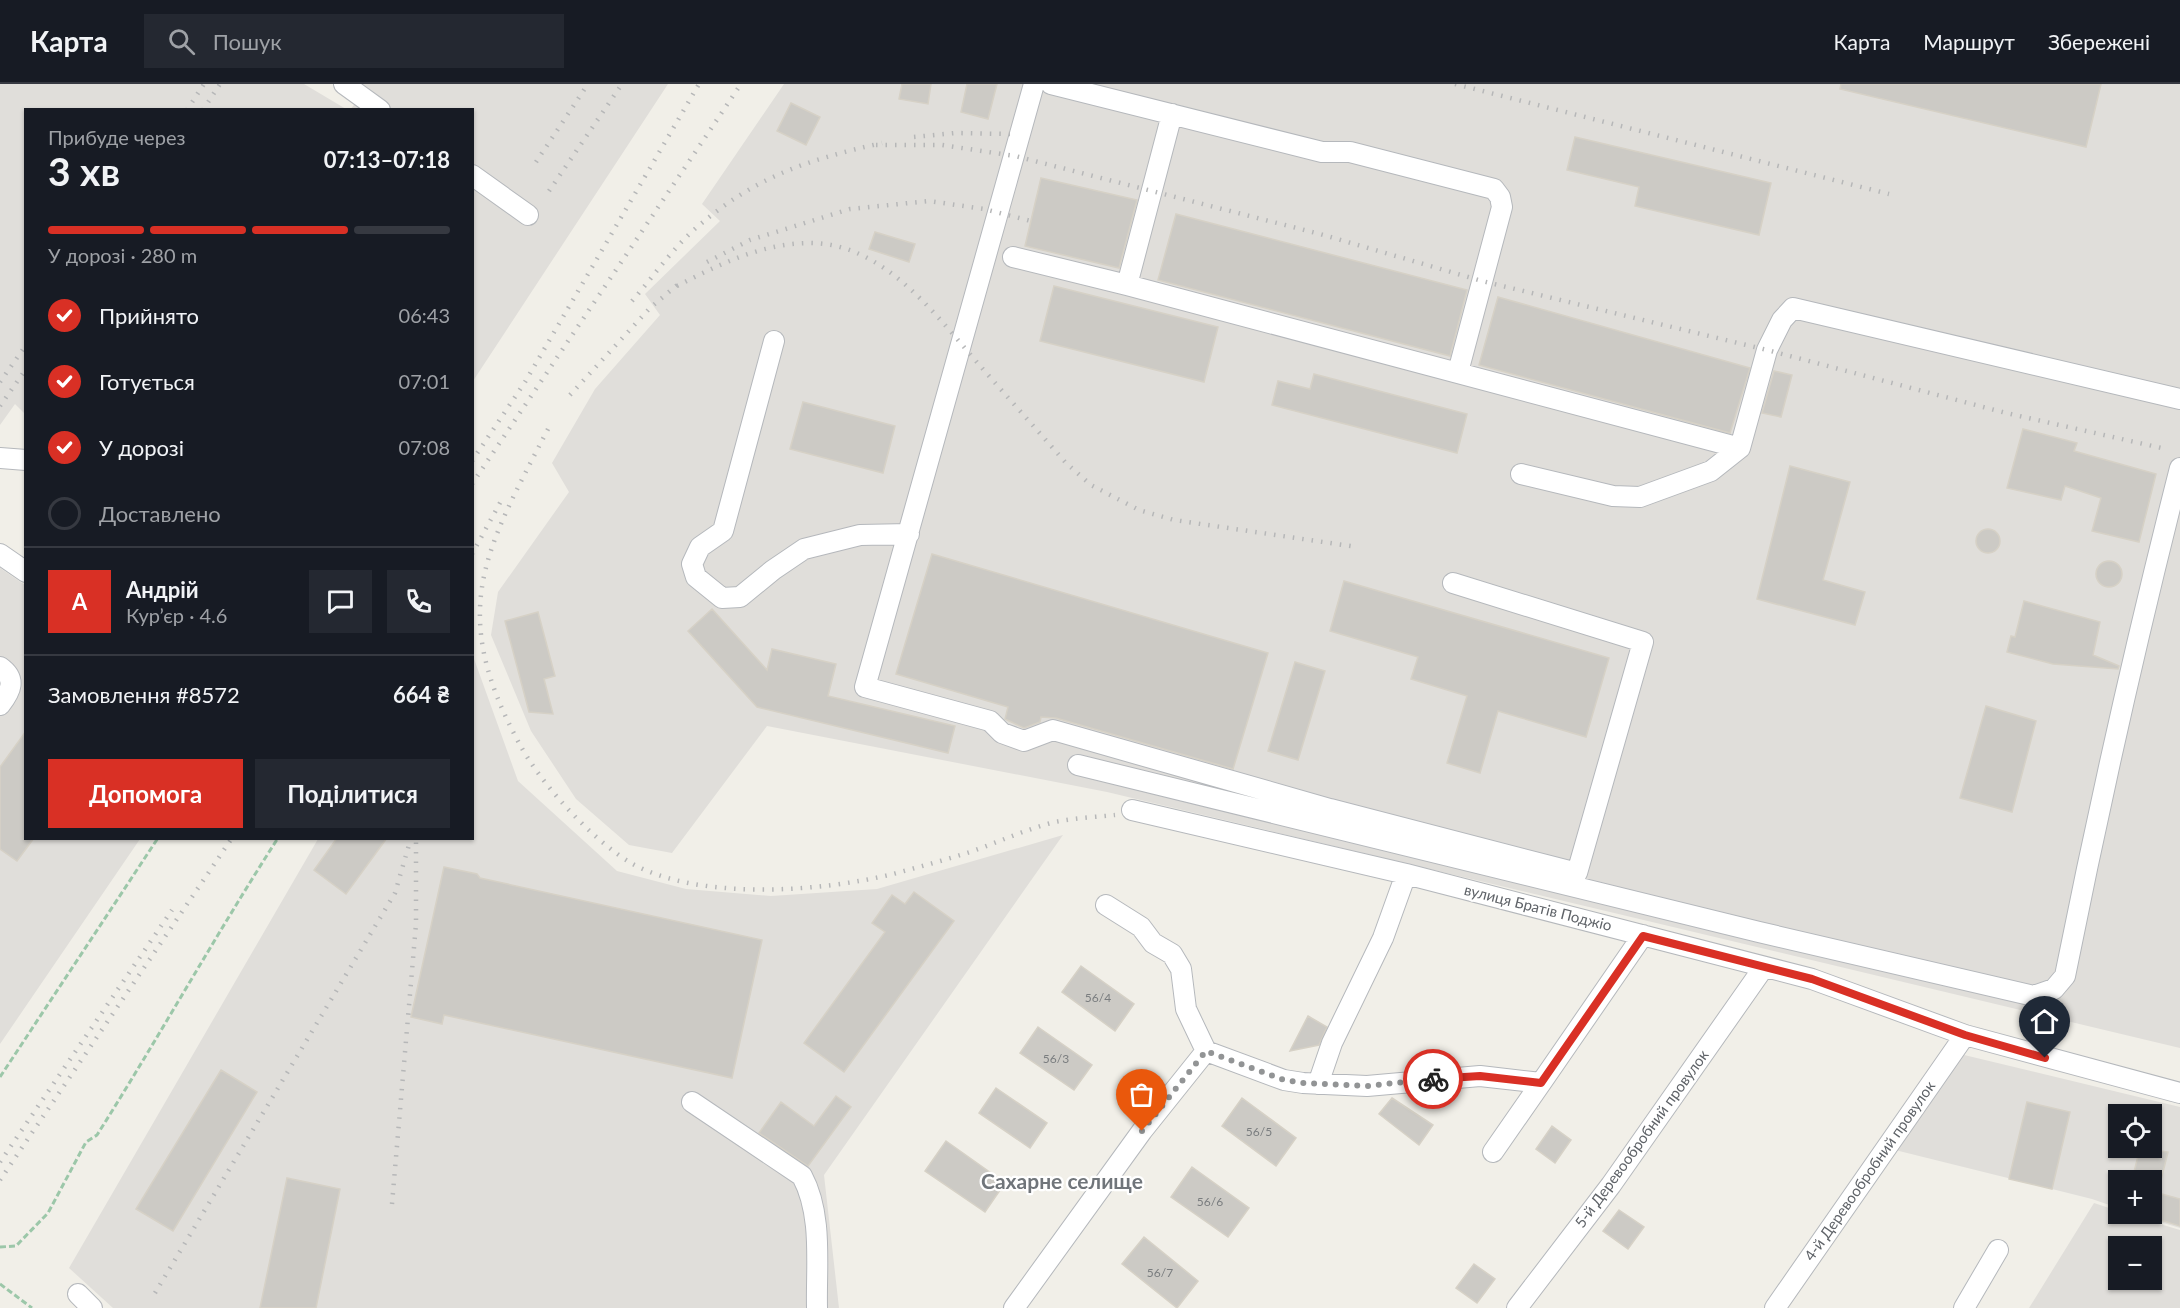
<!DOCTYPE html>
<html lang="uk">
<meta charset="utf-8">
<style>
body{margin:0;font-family:Lato,sans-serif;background:#242831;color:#f1f3f6;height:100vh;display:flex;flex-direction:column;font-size:22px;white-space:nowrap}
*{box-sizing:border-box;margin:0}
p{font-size:20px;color:#9ea1a6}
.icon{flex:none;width:33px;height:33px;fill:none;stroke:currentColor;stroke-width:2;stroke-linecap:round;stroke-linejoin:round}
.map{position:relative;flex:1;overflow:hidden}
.details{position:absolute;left:24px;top:24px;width:450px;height:732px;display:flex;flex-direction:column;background:#171b24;border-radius:0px;box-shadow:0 2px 4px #0004}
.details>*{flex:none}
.fabs{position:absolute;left:2108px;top:1020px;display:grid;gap:12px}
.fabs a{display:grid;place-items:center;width:54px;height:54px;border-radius:0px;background:#171b24;box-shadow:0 2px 4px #0004;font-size:30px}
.pin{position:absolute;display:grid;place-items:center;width:51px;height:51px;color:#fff;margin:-62px -26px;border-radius:50% 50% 50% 0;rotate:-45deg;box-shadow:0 0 6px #0007}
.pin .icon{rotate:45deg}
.courier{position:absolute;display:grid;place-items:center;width:60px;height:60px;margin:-30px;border:4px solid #d93025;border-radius:50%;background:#fff;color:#222;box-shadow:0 2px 8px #0007}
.summary em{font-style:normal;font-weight:700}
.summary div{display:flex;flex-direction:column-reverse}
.summary{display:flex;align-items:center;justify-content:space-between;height:102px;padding:0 24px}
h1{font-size:39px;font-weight:700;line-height:45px}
.bar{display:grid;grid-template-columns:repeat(4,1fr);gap:9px 6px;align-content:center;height:72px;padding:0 24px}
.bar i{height:8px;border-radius:4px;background:#363941}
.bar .active{background:#d93025}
.bar p{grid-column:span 4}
.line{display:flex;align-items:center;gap:15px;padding:0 24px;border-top:2px solid #363941}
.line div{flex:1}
.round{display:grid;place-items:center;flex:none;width:63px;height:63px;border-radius:0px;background:#242831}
ol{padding:0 24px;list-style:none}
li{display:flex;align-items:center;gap:18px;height:66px}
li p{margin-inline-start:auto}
li .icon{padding:6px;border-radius:50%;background:#d93025;color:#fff;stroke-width:4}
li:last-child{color:#9ea1a6}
li i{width:33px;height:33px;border:3px solid #363941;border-radius:50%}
.action{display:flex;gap:12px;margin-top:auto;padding:12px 24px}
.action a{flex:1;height:69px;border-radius:0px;background:#d93025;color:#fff;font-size:24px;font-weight:700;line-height:69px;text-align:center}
.action a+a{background:#242831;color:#f1f3f6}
header{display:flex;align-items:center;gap:36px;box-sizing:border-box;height:84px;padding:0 30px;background:#171b24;border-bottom:2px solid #363941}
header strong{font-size:28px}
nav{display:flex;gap:33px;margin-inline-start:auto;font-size:21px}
.search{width:420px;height:54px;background:#242831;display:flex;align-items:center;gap:15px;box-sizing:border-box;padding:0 21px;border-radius:0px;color:#9ea1a6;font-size:22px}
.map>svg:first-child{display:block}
.industrial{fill:#e0deda;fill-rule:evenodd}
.building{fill:#cccac5;stroke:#d6d1c6;stroke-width:1.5}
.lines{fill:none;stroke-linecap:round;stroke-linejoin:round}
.minor-casing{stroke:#b5b8bc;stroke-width:22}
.path{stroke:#9cc7a9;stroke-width:3;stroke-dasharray:6 3;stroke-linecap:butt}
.minor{stroke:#fff;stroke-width:20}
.rail{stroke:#b6b7b8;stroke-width:4.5;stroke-dasharray:1.5 8;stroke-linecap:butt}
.done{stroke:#929495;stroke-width:6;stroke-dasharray:0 10.8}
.route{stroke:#d93025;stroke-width:8}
.labels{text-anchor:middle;stroke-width:4.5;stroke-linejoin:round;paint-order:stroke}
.number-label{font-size:12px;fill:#7a7d7f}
.street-label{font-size:15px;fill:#5f6368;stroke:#fff}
.district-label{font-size:21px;font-weight:bold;fill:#70757a;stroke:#fff}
</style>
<header>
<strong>Карта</strong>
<div class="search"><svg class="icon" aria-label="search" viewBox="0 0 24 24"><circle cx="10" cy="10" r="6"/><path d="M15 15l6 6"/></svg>Пошук</div>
<nav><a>Карта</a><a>Маршрут</a><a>Збережені</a></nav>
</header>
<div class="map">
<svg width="2180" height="1224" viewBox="0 0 2180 1224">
<rect width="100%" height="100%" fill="#f1efe8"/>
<path class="industrial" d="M 0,0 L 304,0 L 346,25 L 26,26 L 25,330 L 15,320 L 0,341 Z
M 362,0 L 668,0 L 473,297 L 472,26 L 350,26 L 367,4 Z
M 784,0 L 2180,0 L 2180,964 L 1107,708 L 767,642 L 672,769 L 629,761 L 576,715 L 531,647 L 491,551 L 498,508 L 569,408 L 552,379 L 595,305 L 660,231 L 645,210 L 720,137 L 702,120 Z
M 0,484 L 25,501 L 26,754 L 140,755 L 0,960 Z
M 473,572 L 518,697 L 617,787 L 686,805 L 771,812 L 877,805 L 1063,751 L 824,1091 L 839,1224 L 113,1224 L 69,1184 L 318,755 L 472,754 Z
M 1960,970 L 2180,1023 L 2180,1144 L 2134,1130 L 2151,1130 L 2151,1096 L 2118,1096 L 2118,1124 L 2092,1115 L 1891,1065 ZM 2118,1030 L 2151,1030 L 2151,1064 L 2118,1064 Z
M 2094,1119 L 2118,1127 L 2118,1130 L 2126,1130 L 2180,1146 L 2180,1224 L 2029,1224 ZM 2118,1162 L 2151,1162 L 2151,1196 L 2118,1196 Z"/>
<path class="building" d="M 902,0 L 931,0 L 928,20 L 899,15 Z
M 967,0 L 997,0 L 988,35 L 961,28 Z
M 1841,0 L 2101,0 L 2086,63 L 1840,5 Z
M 791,19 L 820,33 L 806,61 L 777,47 Z
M 1575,53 L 1771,99 L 1759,151 L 1635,122 L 1639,103 L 1567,86 Z
M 1041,94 L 1137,116 L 1119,184 L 1025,162 Z
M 1176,130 L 1467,206 L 1450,272 L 1158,196 Z
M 875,148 L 915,160 L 909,178 L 869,165 Z
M 1054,202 L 1218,243 L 1204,298 L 1040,257 Z
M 1498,213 L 1750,284 L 1730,349 L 1479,281 Z
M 1774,287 L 1792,291 L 1781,333 L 1762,329 Z
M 1314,290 L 1467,330 L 1457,369 L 1272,321 L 1278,297 L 1310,305 Z
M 803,318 L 895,342 L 883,389 L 790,365 Z
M 2023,345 L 2077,359 L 2074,367 L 2156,390 L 2139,458 L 2092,447 L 2101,414 L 2065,402 L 2061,416 L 2007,404 Z
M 1790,382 L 1850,398 L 1823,496 L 1865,508 L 1855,541 L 1757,515 Z
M1976 457a12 12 0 1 1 24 0a12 12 0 1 1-24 0Z
M 932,470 L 1268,569 L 1233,685 L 1056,634 L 1041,633 L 1040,638 L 1024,644 L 1005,635 L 1008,623 L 896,590 Z
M2096 490a13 13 0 1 1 26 0a13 13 0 1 1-26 0Z
M 1344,497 L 1609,574 L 1586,653 L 1498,627 L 1480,689 L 1447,679 L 1467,612 L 1411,595 L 1418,573 L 1330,547 Z
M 2024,517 L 2100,538 L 2093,571 L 2119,582 L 2118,585 L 2053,580 L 2007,568 L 2011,552 L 2015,553 Z
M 712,525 L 767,586 L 772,565 L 836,580 L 828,612 L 955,642 L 948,669 L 757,623 L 688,547 Z
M 538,528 L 555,592 L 544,595 L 553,630 L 529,628 L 505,537 Z
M 1295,578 L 1325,587 L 1298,676 L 1268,667 Z
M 1986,622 L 2036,637 L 2012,728 L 1960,714 Z
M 26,647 L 26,754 L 34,754 L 17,777 L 0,765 L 0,683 Z
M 337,754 L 387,754 L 346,810 L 314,786 Z
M 444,783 L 477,790 L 480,794 L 762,856 L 732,994 L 444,931 L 442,940 L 411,933 Z
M 914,808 L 954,837 L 844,988 L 804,959 L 885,848 L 872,839 L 892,811 L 905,820 Z
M 1081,882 L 1134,920 L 1115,947 L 1062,908 Z
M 1308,932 L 1327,943 L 1319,961 L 1290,967 Z
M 1038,943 L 1092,981 L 1074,1006 L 1020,969 Z
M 221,986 L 257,1008 L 173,1147 L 136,1125 Z
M 996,1004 L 1047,1039 L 1030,1064 L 979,1029 Z
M 836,1012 L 851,1023 L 808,1082 L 759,1049 L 781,1018 L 814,1042 Z
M 1242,1014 L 1296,1054 L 1276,1082 L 1222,1042 Z
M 1392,1014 L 1433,1041 L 1419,1061 L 1379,1030 Z
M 2027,1018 L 2070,1028 L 2052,1105 L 2009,1095 Z
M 1552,1042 L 1571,1056 L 1555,1079 L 1536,1065 Z
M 946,1057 L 1005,1099 L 985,1128 L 925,1087 Z
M 2140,1064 L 2168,1068 L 2161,1096 L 2132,1096 Z
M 1192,1083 L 1249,1124 L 1228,1153 L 1171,1113 Z
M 287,1094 L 340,1105 L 316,1224 L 260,1224 Z
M 2151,1107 L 2180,1115 L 2180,1142 L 2151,1133 Z
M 1619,1126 L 1644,1143 L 1628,1165 L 1603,1147 Z
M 1144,1153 L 1198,1197 L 1177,1224 L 1122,1180 Z
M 1474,1180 L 1495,1195 L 1477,1219 L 1456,1204 Z"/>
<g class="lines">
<defs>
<path id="minor" d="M 344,0 L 380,26
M 1034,0 L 865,603 L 990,637 L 1002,649 L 1024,657 L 1053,646 L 1330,725 L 1577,789 L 1643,558 L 1453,499
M 1051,0 L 1322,68 L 1350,68 L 1494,105 L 1500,113 L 1502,123 L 1458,288
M 472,91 L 528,131
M 1013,173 L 1127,201 L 1740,364
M 1127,201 L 1172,30
M 774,257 L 723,447 L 700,463 L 692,480 L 696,493 L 722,514 L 740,513 L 773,486 L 804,465 L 860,451 L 909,450
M 0,374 L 26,376
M 1521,390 L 1613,412 L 1640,413 L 1711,387 L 1740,364 L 1767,266 L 1782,236 L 1793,224 L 2180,315
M 0,470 L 26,488
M 0,583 C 17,595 11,607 0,621
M 1078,681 L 1759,848 L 2034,912 L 2054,905 L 2065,892 C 2099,722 2137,553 2180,384
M 1132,726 L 1406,790 L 1812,895 L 1965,951 L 2180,1009
M 1106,821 L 1141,843 L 1153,859 L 1172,870 L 1181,885 L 1186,925 L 1206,967
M 1318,1000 L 1332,959 L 1383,854 L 1406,790
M 692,1018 L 802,1092 C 823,1131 816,1181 817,1224
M 1493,1068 L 1541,999
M 78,1210 L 92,1224
M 1014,1224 L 1142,1047 L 1206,967 L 1284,996 L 1303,999 L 1367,1002 L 1480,992 L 1541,999 L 1643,851
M 1517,1224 L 1611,1101 L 1764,883
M 1775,1224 L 1965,951
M 1964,1224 L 1998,1166"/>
</defs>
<use href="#minor" class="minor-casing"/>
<path class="path" d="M 0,993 L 158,754
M 0,1163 L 16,1162 L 48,1129 L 86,1058 L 97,1051 C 159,953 215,852 278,754
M 0,1200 L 32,1224"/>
<use href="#minor" class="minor"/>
<path class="rail" d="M 1455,0 L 1889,110
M 187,26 L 204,0
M 203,26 L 220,0
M 914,53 L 955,49 L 1010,50
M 876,61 L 942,61 L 1015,72 L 1320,150 L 1482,197 L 1767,266 L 2006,329 L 2166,365
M 536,78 L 588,0
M 549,107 L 622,0
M 707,178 L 750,156 L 850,125 L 929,117 L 984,125 L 1031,137
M 677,202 C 718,181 762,159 810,159 C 885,159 937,233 982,284 C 1010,316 1038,347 1066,379 L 1091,401 L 1139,426 L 1174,436 L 1357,463
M 632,217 C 653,193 672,165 696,144 C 756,92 807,76 882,59
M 0,298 L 26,261
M 570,311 L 650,224 L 683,196
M 0,322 L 26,285
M 548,345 C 485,467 447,526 519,659 C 540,699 592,756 631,779 C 698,817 820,808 893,790 C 919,783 945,776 970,768 C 999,758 1026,745 1055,738 C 1075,734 1096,733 1115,731
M 472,377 L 525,298 L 699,0
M 472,400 L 741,0
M 472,470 L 501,417
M 0,1078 L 172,826
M 0,1096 L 232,754
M 392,1120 L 416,840 L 416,754
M 155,1209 L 395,809 L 411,754"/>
</g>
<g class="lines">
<path class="done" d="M 1142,1047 L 1206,967 L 1284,996 L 1304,999 L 1367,1002 L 1433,995"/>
<path class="route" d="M 1433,995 L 1480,992 L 1541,999 L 1643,852 L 1812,895 L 1965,951 L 2045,974"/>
</g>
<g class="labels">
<g class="number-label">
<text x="1098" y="918">56/4</text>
<text x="1056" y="979">56/3</text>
<text x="1259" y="1052">56/5</text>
<text x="1210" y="1122">56/6</text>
<text x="1160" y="1193">56/7</text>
</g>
<g class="street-label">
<text transform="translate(1538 824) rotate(14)" y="5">вулиця Братів Поджіо</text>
<text transform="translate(1642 1055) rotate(-54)" y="5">5-й Деревообробний провулок</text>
<text transform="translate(1870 1087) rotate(-55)" y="5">4-й Деревообробний провулок</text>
</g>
<g class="district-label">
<text x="1062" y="1105">Сахарне селище</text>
</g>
</g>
</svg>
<div class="fabs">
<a><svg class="icon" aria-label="locate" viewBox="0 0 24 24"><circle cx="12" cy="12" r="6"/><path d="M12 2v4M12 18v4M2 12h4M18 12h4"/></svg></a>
<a>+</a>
<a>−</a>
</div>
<div class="pin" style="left:1142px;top:1047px;background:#ea580c"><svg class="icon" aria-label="bag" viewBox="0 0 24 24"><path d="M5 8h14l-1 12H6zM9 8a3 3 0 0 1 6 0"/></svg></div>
<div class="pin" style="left:2045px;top:974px;background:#1f2937"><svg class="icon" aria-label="home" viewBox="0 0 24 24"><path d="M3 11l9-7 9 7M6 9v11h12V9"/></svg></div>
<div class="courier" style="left:1433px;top:995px"><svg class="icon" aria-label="bike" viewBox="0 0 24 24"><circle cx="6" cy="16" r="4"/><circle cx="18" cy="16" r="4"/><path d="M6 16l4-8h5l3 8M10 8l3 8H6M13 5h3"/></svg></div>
<section class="details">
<div class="summary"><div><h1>3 хв</h1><p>Прибуде через</p></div><em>07:13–07:18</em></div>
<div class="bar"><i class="active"></i><i class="active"></i><i class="active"></i><i></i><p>У дорозі · 280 m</p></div>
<ol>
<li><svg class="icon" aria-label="check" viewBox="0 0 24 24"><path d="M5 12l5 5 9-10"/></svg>Прийнято<p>06:43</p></li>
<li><svg class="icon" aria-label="check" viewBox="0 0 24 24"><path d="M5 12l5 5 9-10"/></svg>Готується<p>07:01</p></li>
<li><svg class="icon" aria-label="check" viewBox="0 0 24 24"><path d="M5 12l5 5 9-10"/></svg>У дорозі<p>07:08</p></li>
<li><i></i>Доставлено</li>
</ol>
<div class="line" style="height:108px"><b class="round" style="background:#d93025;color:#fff">А</b><div><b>Андрій</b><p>Кур’єр · 4.6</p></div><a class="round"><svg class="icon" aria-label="chat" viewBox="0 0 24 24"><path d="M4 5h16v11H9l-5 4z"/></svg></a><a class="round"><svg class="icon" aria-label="phone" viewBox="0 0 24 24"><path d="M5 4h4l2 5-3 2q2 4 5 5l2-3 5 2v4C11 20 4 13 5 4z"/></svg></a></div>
<div class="line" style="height:78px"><div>Замовлення #8572</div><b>664 ₴</b></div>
<div class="action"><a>Допомога</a><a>Поділитися</a></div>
</section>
</div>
